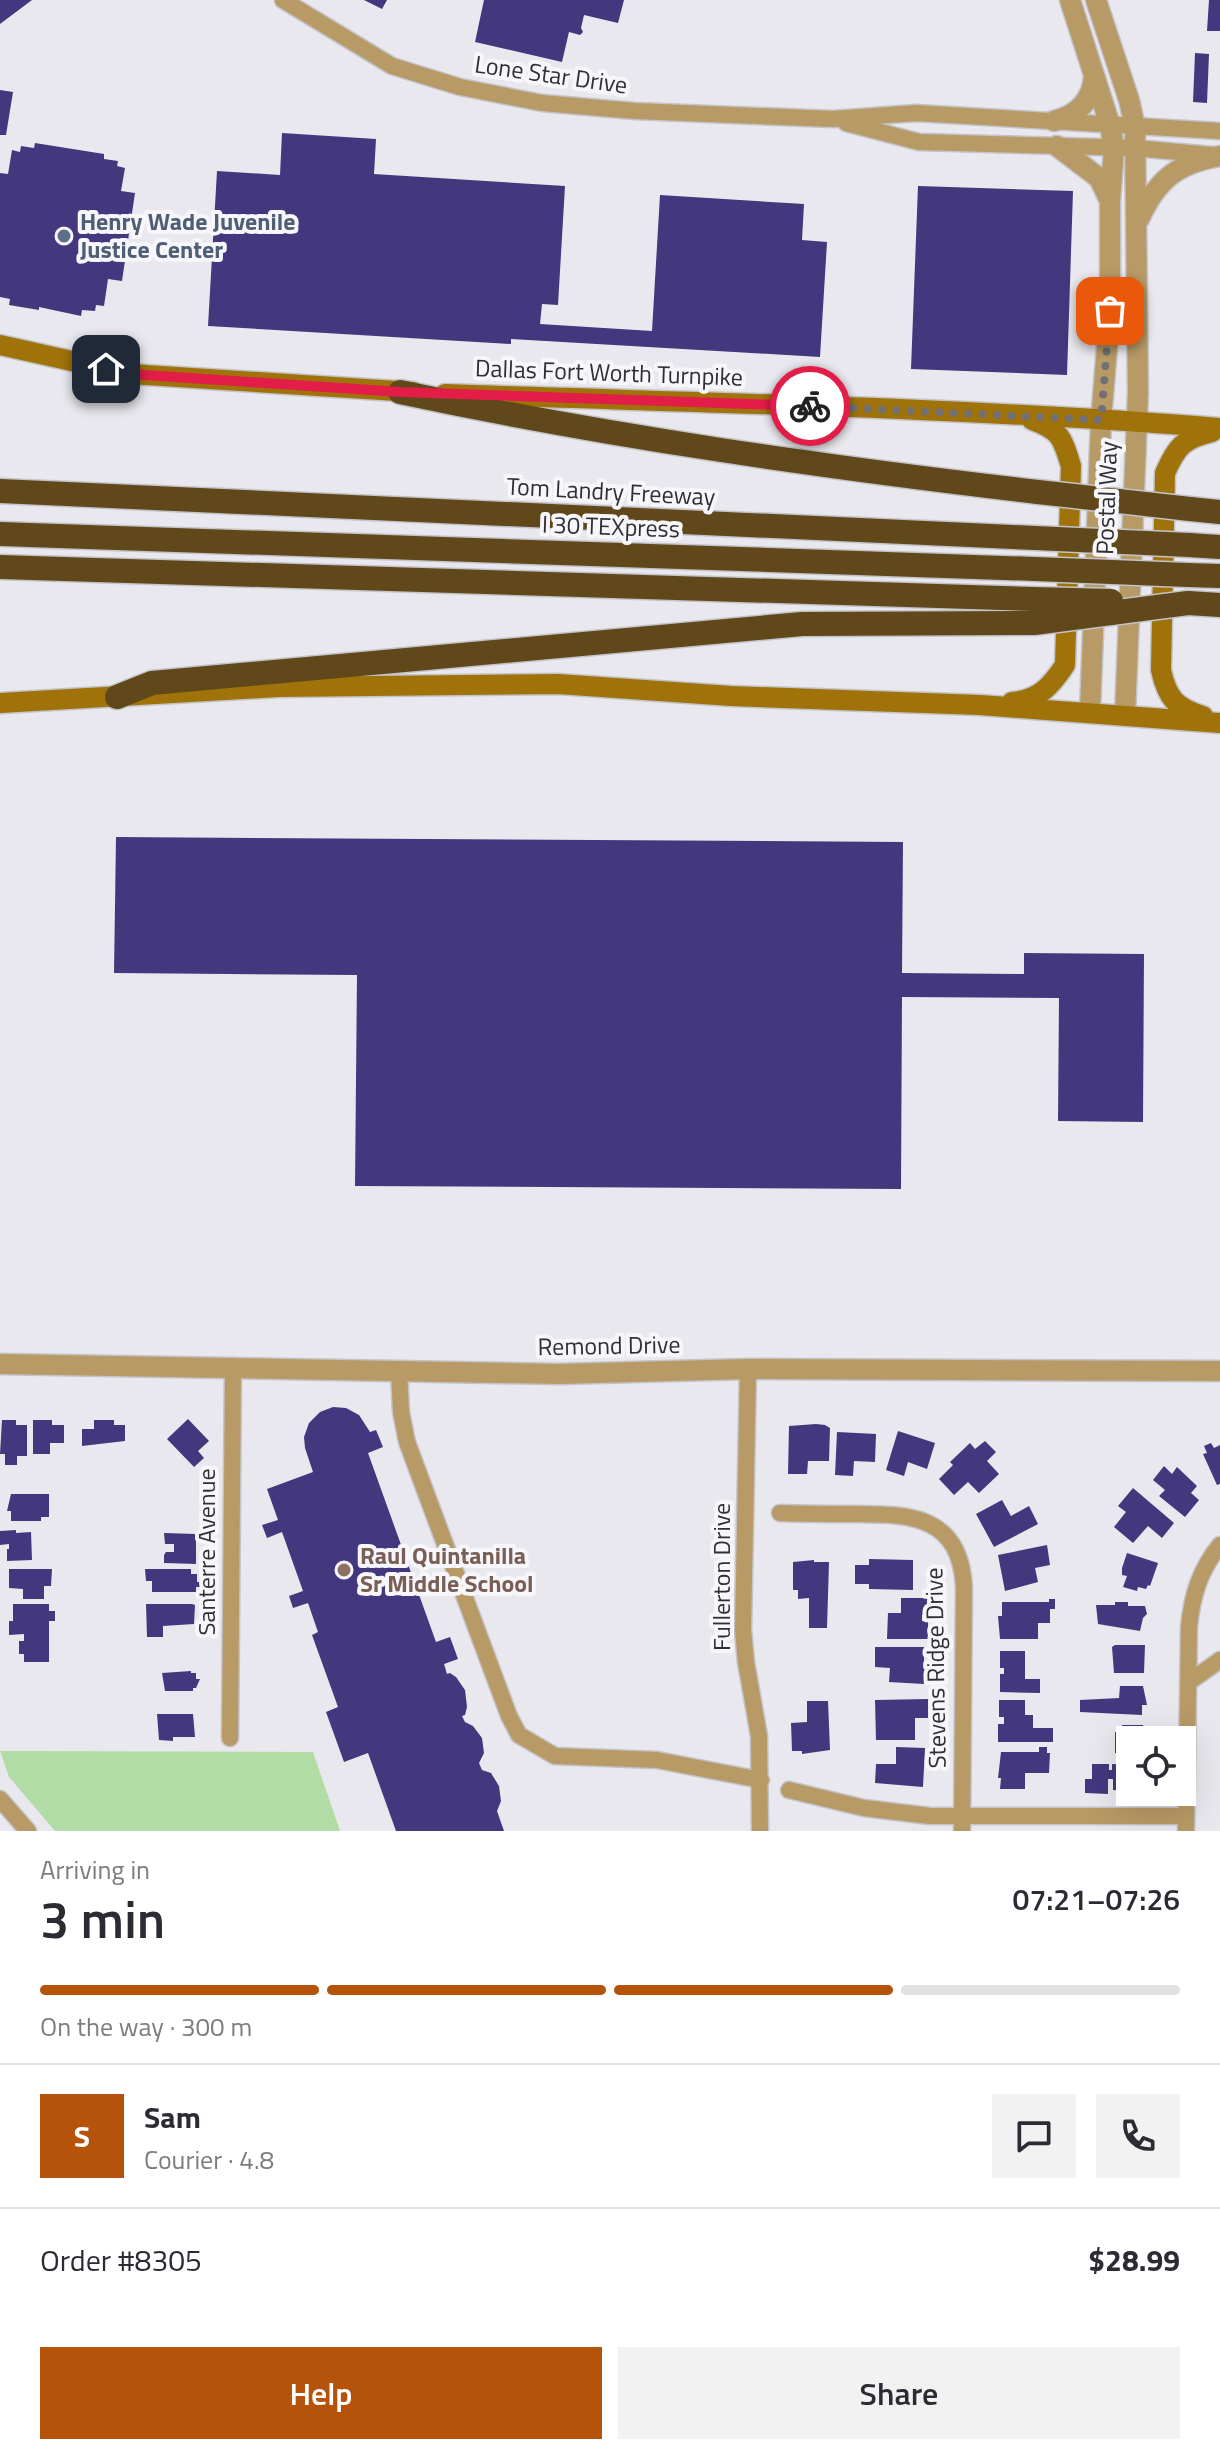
<!DOCTYPE html>
<meta charset="utf-8">
<style>
body{margin:0;font-family:"Titillium Web",sans-serif;background:#f2f2f3;color:#2b2b33;height:100vh;display:flex;flex-direction:column;font-size:30px;white-space:nowrap}
*{box-sizing:border-box;margin:0}
p{font-size:26px;color:#7c7c81}
.icon{flex:none;width:44px;height:44px;fill:none;stroke:currentColor;stroke-width:2;stroke-linecap:round;stroke-linejoin:round}
.map{position:relative;height:1831px;overflow:hidden}
.drawer{display:flex;flex-direction:column;background:#fff;flex:1}
.drawer>*{flex:none}
.fabs{position:absolute;left:1116px;top:1726px;display:grid;gap:16px}
.fabs a{display:grid;place-items:center;width:80px;height:80px;border-radius:0px;background:#fff;box-shadow:0 8px 32px #0002;font-size:40px}
.pin{position:absolute;display:grid;place-items:center;width:68px;height:68px;color:#fff;margin:-34px;border-radius:16px;box-shadow:0 4px 12px #0006}
.courier{position:absolute;display:grid;place-items:center;width:80px;height:80px;margin:-40px;border:6px solid #e11d48;border-radius:50%;background:#fff;color:#222;box-shadow:0 2px 10px #0007}
.headline em{font-style:normal;font-weight:600}
.headline div{display:flex;flex-direction:column-reverse}
.headline{display:flex;align-items:center;justify-content:space-between;height:136px;padding:0 40px}
h1{font-size:52px;font-weight:600;line-height:60px}
.bar{display:grid;grid-template-columns:repeat(4,1fr);gap:12px 8px;align-content:center;height:96px;padding:0 40px}
.bar i{height:10px;border-radius:6px;background:#e1e1e2}
.bar .active{background:#b45309}
.bar p{grid-column:span 4}
.line{display:flex;align-items:center;gap:20px;padding:0 40px;border-top:2px solid #e1e1e2}
.line div{flex:1}
.round{display:grid;place-items:center;flex:none;width:84px;height:84px;border-radius:0px;background:#f2f2f3}
.primary-button{display:flex;gap:16px;margin-top:auto;padding:16px 40px}
.primary-button a{flex:1;height:92px;border-radius:0px;background:#b45309;color:#fff;font-size:32px;font-weight:600;line-height:92px;text-align:center}
.primary-button a+a{background:#f2f2f3;color:#2b2b33}
.map>svg:first-child{display:block}
.green{fill:#b2dca5}
.building{fill:#43387e}
.lines{fill:none;stroke-linecap:round;stroke-linejoin:round}
.minor-casing{stroke:#c4c3c8;stroke-width:19}
.tertiary-casing{stroke:#c4c3c8;stroke-width:23}
.secondary-casing{stroke:#c4c3c8;stroke-width:23}
.motorway-casing{stroke:#c4c3c8;stroke-width:27}
.minor{stroke:#b89a66;stroke-width:16}
.tertiary{stroke:#b89a66;stroke-width:20}
.secondary{stroke:#9f7309;stroke-width:20}
.motorway{stroke:#60481b;stroke-width:24}
.motorway-bridge-casing{stroke:#c4c3c8;stroke-width:27;stroke-linecap:butt}
.motorway-bridge{stroke:#60481b;stroke-width:24}
.done{stroke:#717074;stroke-width:8;stroke-dasharray:0 14.4}
.route{stroke:#e11d48;stroke-width:10}
.service-dot{fill:#5c6f8a;stroke:#f6f6fb;stroke-width:3}
.education-dot{fill:#8d6e63;stroke:#f6f6fb;stroke-width:3}
.labels{text-anchor:middle;stroke-width:8;stroke-linejoin:round;paint-order:stroke}
.street-label{font-size:24px;fill:#303032;stroke:#f6f6fb}
.service-label{font-size:24px;font-weight:bold;fill:#4e5e75;stroke:#f6f6fb;text-anchor:start}
.education-label{font-size:24px;font-weight:bold;fill:#785e54;stroke:#f6f6fb;text-anchor:start}
</style>
<div class="map">
<svg width="1220" height="1831" viewBox="0 0 1220 1831">
<rect width="100%" height="100%" fill="#e9e8ee"/>
<path class="green" d="M 0,1751 L 313,1752 L 340,1831 L 55,1831 L 9,1777 Z"/>
<path class="building" d="M 0,0 L 32,0 L 0,24 Z
M 364,0 L 387,0 L 382,9 Z
M 484,0 L 624,0 L 618,23 L 584,15 L 581,28 L 583,32 L 580,35 L 569,32 L 562,62 L 475,42 Z
M 1209,0 L 1220,0 L 1220,31 L 1207,31 Z
M 1195,53 L 1209,54 L 1207,103 L 1193,102 Z
M 0,90 L 13,92 L 6,135 L 0,135 Z
M 282,133 L 376,139 L 374,174 L 565,186 L 558,305 L 542,304 L 540,324 L 652,331 L 660,195 L 804,204 L 802,240 L 827,242 L 820,357 L 511,339 L 511,344 L 208,326 L 217,171 L 280,175 Z
M 35,143 L 104,154 L 104,159 L 118,161 L 117,166 L 125,168 L 121,191 L 135,193 L 122,281 L 108,279 L 104,306 L 96,305 L 95,311 L 82,310 L 81,316 L 39,307 L 39,310 L 9,305 L 10,299 L 0,297 L 0,173 L 8,174 L 12,150 L 20,152 L 21,146 L 34,148 Z
M 918,186 L 1073,191 L 1067,375 L 911,369 Z
M 116,837 L 903,842 L 902,973 L 1024,974 L 1024,953 L 1144,954 L 1143,1122 L 1058,1121 L 1059,998 L 902,997 L 901,1189 L 355,1186 L 357,975 L 114,973 Z
M 333,1407 L 346,1408 L 359,1415 L 370,1432 L 376,1430 L 383,1447 L 368,1453 L 436,1642 L 450,1637 L 458,1659 L 444,1664 L 447,1674 L 450,1673 L 456,1677 L 465,1690 L 467,1707 L 465,1715 L 462,1716 L 465,1722 L 473,1726 L 482,1738 L 484,1753 L 479,1763 L 482,1770 L 491,1773 L 499,1786 L 501,1801 L 497,1811 L 504,1831 L 396,1831 L 368,1753 L 344,1762 L 326,1712 L 338,1707 L 312,1635 L 318,1632 L 308,1603 L 293,1608 L 289,1596 L 303,1591 L 282,1532 L 267,1538 L 262,1525 L 278,1520 L 267,1489 L 313,1472 L 305,1448 L 304,1437 L 309,1423 L 320,1412 Z
M 188,1419 L 209,1441 L 198,1451 L 204,1458 L 194,1467 L 167,1439 Z
M 2,1420 L 16,1420 L 16,1425 L 27,1425 L 27,1456 L 17,1456 L 17,1465 L 5,1465 L 5,1454 L 0,1454 Z
M 33,1420 L 52,1420 L 52,1425 L 64,1425 L 64,1443 L 50,1443 L 50,1454 L 33,1454 Z
M 94,1420 L 114,1420 L 114,1425 L 125,1425 L 125,1441 L 82,1446 L 82,1429 L 94,1429 Z
M 816,1424 L 825,1425 L 830,1428 L 829,1461 L 808,1461 L 807,1474 L 788,1474 L 789,1426 Z
M 898,1431 L 935,1443 L 927,1469 L 908,1462 L 904,1476 L 886,1470 Z
M 837,1432 L 876,1434 L 875,1462 L 854,1461 L 853,1476 L 835,1475 Z
M 985,1441 L 996,1452 L 987,1461 L 999,1474 L 979,1493 L 968,1482 L 954,1495 L 939,1479 L 953,1465 L 950,1462 L 970,1443 L 975,1449 Z
M 1211,1443 L 1214,1448 L 1220,1445 L 1220,1484 L 1217,1485 L 1203,1454 L 1207,1453 L 1204,1446 Z
M 1164,1466 L 1172,1474 L 1177,1467 L 1197,1486 L 1191,1493 L 1199,1500 L 1185,1517 L 1159,1496 L 1165,1490 L 1153,1480 Z
M 1133,1488 L 1174,1523 L 1162,1538 L 1148,1526 L 1133,1543 L 1114,1527 L 1126,1512 L 1118,1506 Z
M 11,1494 L 49,1494 L 49,1517 L 41,1517 L 41,1521 L 11,1521 L 11,1511 L 7,1511 Z
M 1002,1500 L 1011,1516 L 1029,1506 L 1038,1524 L 994,1547 L 976,1514 Z
M 16,1530 L 16,1533 L 31,1532 L 32,1560 L 7,1561 L 7,1549 L 9,1549 L 9,1544 L 0,1545 L 0,1531 Z
M 164,1533 L 196,1534 L 196,1564 L 164,1563 L 164,1555 L 166,1552 L 174,1552 L 174,1544 L 165,1544 Z
M 1047,1545 L 1050,1565 L 1035,1568 L 1038,1582 L 1005,1591 L 998,1555 Z
M 1127,1553 L 1158,1563 L 1150,1586 L 1148,1585 L 1146,1589 L 1138,1587 L 1137,1591 L 1123,1587 L 1127,1576 L 1122,1575 L 1122,1568 Z
M 869,1559 L 913,1560 L 913,1590 L 869,1589 L 869,1584 L 855,1584 L 855,1565 L 869,1565 Z
M 814,1560 L 814,1562 L 829,1562 L 827,1628 L 809,1628 L 809,1598 L 798,1599 L 798,1590 L 793,1590 L 793,1562 Z
M 9,1569 L 52,1569 L 51,1586 L 44,1586 L 44,1599 L 23,1599 L 23,1589 L 9,1588 Z
M 145,1569 L 191,1569 L 191,1574 L 197,1574 L 197,1582 L 203,1582 L 203,1587 L 196,1587 L 196,1592 L 152,1592 L 152,1581 L 146,1581 Z
M 901,1598 L 928,1598 L 928,1615 L 922,1615 L 922,1621 L 928,1621 L 928,1639 L 887,1639 L 888,1613 L 901,1613 Z
M 1049,1599 L 1055,1599 L 1055,1609 L 1050,1609 L 1050,1623 L 1038,1623 L 1038,1639 L 1000,1639 L 998,1616 L 1002,1616 L 1002,1602 L 1049,1602 Z
M 1115,1602 L 1128,1602 L 1128,1606 L 1145,1606 L 1147,1614 L 1143,1618 L 1140,1631 L 1098,1624 L 1096,1605 L 1115,1605 Z
M 13,1604 L 49,1604 L 49,1611 L 55,1611 L 55,1621 L 49,1621 L 49,1662 L 24,1662 L 24,1654 L 19,1654 L 19,1641 L 24,1641 L 24,1634 L 9,1635 L 9,1621 L 13,1621 Z
M 146,1604 L 192,1604 L 195,1605 L 194,1624 L 163,1626 L 163,1637 L 147,1637 Z
M 1115,1645 L 1145,1645 L 1144,1673 L 1114,1673 L 1112,1647 Z
M 875,1647 L 924,1647 L 924,1663 L 926,1663 L 924,1684 L 889,1682 L 890,1668 L 875,1667 Z
M 1000,1651 L 1025,1651 L 1025,1679 L 1040,1679 L 1040,1693 L 1000,1692 L 1000,1674 L 1004,1674 L 1004,1668 L 1000,1668 Z
M 191,1671 L 191,1673 L 196,1673 L 196,1679 L 200,1679 L 196,1688 L 193,1688 L 193,1691 L 165,1691 L 162,1673 Z
M 1120,1686 L 1143,1686 L 1147,1705 L 1142,1705 L 1142,1715 L 1080,1712 L 1080,1700 L 1119,1698 Z
M 928,1699 L 928,1718 L 915,1718 L 915,1740 L 876,1740 L 875,1700 Z
M 999,1700 L 1025,1700 L 1025,1715 L 1033,1715 L 1033,1728 L 1053,1728 L 1053,1742 L 998,1742 L 998,1724 L 1004,1724 L 1004,1717 L 999,1717 Z
M 807,1701 L 828,1701 L 830,1750 L 802,1754 L 802,1751 L 792,1751 L 791,1723 L 807,1722 Z
M 157,1714 L 193,1714 L 195,1737 L 173,1737 L 173,1741 L 159,1740 Z
M 1122,1725 L 1143,1725 L 1144,1740 L 1130,1740 L 1130,1752 L 1115,1753 L 1115,1732 L 1122,1732 Z
M 896,1747 L 925,1748 L 923,1787 L 875,1783 L 876,1764 L 896,1764 Z
M 1039,1747 L 1047,1747 L 1047,1753 L 1050,1753 L 1049,1773 L 1025,1773 L 1025,1789 L 1000,1789 L 1001,1778 L 998,1778 L 1001,1752 L 1039,1752 Z
M 1092,1764 L 1109,1764 L 1109,1770 L 1112,1770 L 1112,1764 L 1130,1765 L 1130,1791 L 1113,1790 L 1113,1779 L 1108,1779 L 1108,1794 L 1085,1793 L 1085,1779 L 1092,1779 Z"/>
<g class="lines">
<defs>
<path id="minor" d="M 283,0 L 392,66 L 460,87 L 542,103 L 635,111 L 833,119 L 916,113 L 1220,131
M 846,123 L 919,142 L 1135,148 L 1212,155
M 399,1369 L 401,1412 L 407,1442 L 509,1716 L 519,1735 L 555,1756 L 657,1760 L 761,1780
M 748,1369 L 743,1630 L 746,1662 L 759,1736 L 760,1831
M 780,1513 C 805,1514 831,1514 856,1514 C 913,1514 960,1517 964,1587 L 962,1831
M 1189,1682 L 1220,1660
M 230,1738 L 233,1366
M 789,1790 L 864,1808 L 930,1816 L 1186,1816
M 0,1799 L 28,1831
M 1186,1831 L 1189,1627 C 1192,1595 1200,1570 1220,1545"/>
<path id="tertiary" d="M 1070,0 L 1110,125 L 1114,148 L 1110,201 L 1110,311 L 1101,420 L 1090,712
M 1096,0 L 1129,100 L 1135,127 L 1138,392 L 1125,715
M 1054,121 C 1078,115 1093,100 1094,75
M 1057,146 L 1099,178 L 1110,201
M 1139,219 C 1157,180 1177,163 1220,156
M 0,1364 L 559,1374 L 748,1369 L 1220,1371"/>
<path id="secondary" d="M 0,345 L 130,374 L 413,392
M 445,394 C 703,403 962,407 1220,428
M 1012,702 C 1039,700 1051,686 1065,665 L 1071,466 C 1062,437 1061,431 1032,420
M 0,703 L 278,687 L 558,684 L 731,696 L 980,705 L 1220,723
M 1203,716 C 1176,708 1167,698 1161,670 L 1165,473 C 1177,446 1183,439 1212,432"/>
<path id="motorway" d="M 400,392 C 611,437 824,467 1038,492
M 0,491 L 1035,538
M 1190,509 L 1220,512
M 0,534 L 1035,569
M 1189,545 L 1220,547
M 0,567 L 1034,599
M 1188,575 L 1220,576
M 1188,603 L 1220,605
M 117,697 L 152,683 L 802,624 L 1034,623"/>
</defs>
<use href="#minor" class="minor-casing"/>
<use href="#tertiary" class="tertiary-casing"/>
<use href="#secondary" class="secondary-casing"/>
<use href="#motorway" class="motorway-casing"/>
<use href="#minor" class="minor"/>
<use href="#tertiary" class="tertiary"/>
<use href="#secondary" class="secondary"/>
<use href="#motorway" class="motorway"/>
<defs>
<path id="motorway-bridge" d="M 1038,492 L 1190,509
M 1035,538 L 1189,545
M 1035,569 L 1188,575
M 1034,599 L 1111,601
M 1034,623 L 1188,603"/>
</defs>
<use href="#motorway-bridge" class="motorway-bridge-casing"/>
<use href="#motorway-bridge" class="motorway-bridge"/>
</g>
<g class="lines">
<path class="done" d="M 810,406 L 1101,420 L 1110,311"/>
<path class="route" d="M 106,369 L 130,374 L 400,392 L 810,406"/>
</g>
<circle class="service-dot" cx="64" cy="236" r="8"/>
<circle class="education-dot" cx="344" cy="1570" r="8"/>
<g class="labels">
<g class="street-label">
<text transform="translate(551 75) rotate(8)" y="8">Lone Star Drive</text>
<text transform="translate(609 373) rotate(2)" y="8">Dallas Fort Worth Turnpike</text>
<text transform="translate(611 492) rotate(3)" y="8">Tom Landry Freeway</text>
<text transform="translate(1107 498) rotate(-88)" y="8">Postal Way</text>
<text transform="translate(611 527) rotate(2)" y="8">I 30 TEXpress</text>
<text transform="translate(609 1346) rotate(-1)" y="8">Remond Drive</text>
<text transform="translate(207 1552) rotate(-90)" y="8">Santerre Avenue</text>
<text transform="translate(722 1577) rotate(-90)" y="8">Fullerton Drive</text>
<text transform="translate(936 1668) rotate(-91)" y="8">Stevens Ridge Drive</text>
</g>
<g class="service-label">
<text x="80" y="230">Henry Wade Juvenile<tspan x="80" dy="28">Justice Center</tspan></text>
</g>
<g class="education-label">
<text x="360" y="1564">Raul Quintanilla<tspan x="360" dy="28">Sr Middle School</tspan></text>
</g>
</g>
</svg>
<div class="fabs">
<a><svg class="icon" aria-label="locate" viewBox="0 0 24 24"><circle cx="12" cy="12" r="6"/><path d="M12 2v4M12 18v4M2 12h4M18 12h4"/></svg></a>
</div>
<div class="pin" style="left:1110px;top:311px;background:#ea580c"><svg class="icon" aria-label="bag" viewBox="0 0 24 24"><path d="M5 8h14l-1 12H6zM9 8a3 3 0 0 1 6 0"/></svg></div>
<div class="pin" style="left:106px;top:369px;background:#1f2937"><svg class="icon" aria-label="home" viewBox="0 0 24 24"><path d="M3 11l9-7 9 7M6 9v11h12V9"/></svg></div>
<div class="courier" style="left:810px;top:406px"><svg class="icon" aria-label="bike" viewBox="0 0 24 24"><circle cx="6" cy="16" r="4"/><circle cx="18" cy="16" r="4"/><path d="M6 16l4-8h5l3 8M10 8l3 8H6M13 5h3"/></svg></div>
</div>
<section class="drawer">
<div class="headline"><div><h1>3 min</h1><p>Arriving in</p></div><em>07:21–07:26</em></div>
<div class="bar"><i class="active"></i><i class="active"></i><i class="active"></i><i></i><p>On the way · 300 m</p></div>
<div class="line" style="height:144px"><b class="round" style="background:#b45309;color:#fff">S</b><div><b>Sam</b><p>Courier · 4.8</p></div><a class="round"><svg class="icon" aria-label="chat" viewBox="0 0 24 24"><path d="M4 5h16v11H9l-5 4z"/></svg></a><a class="round"><svg class="icon" aria-label="phone" viewBox="0 0 24 24"><path d="M5 4h4l2 5-3 2q2 4 5 5l2-3 5 2v4C11 20 4 13 5 4z"/></svg></a></div>
<div class="line" style="height:104px"><div>Order #8305</div><b>$28.99</b></div>
<div class="primary-button"><a>Help</a><a>Share</a></div>
</section>
